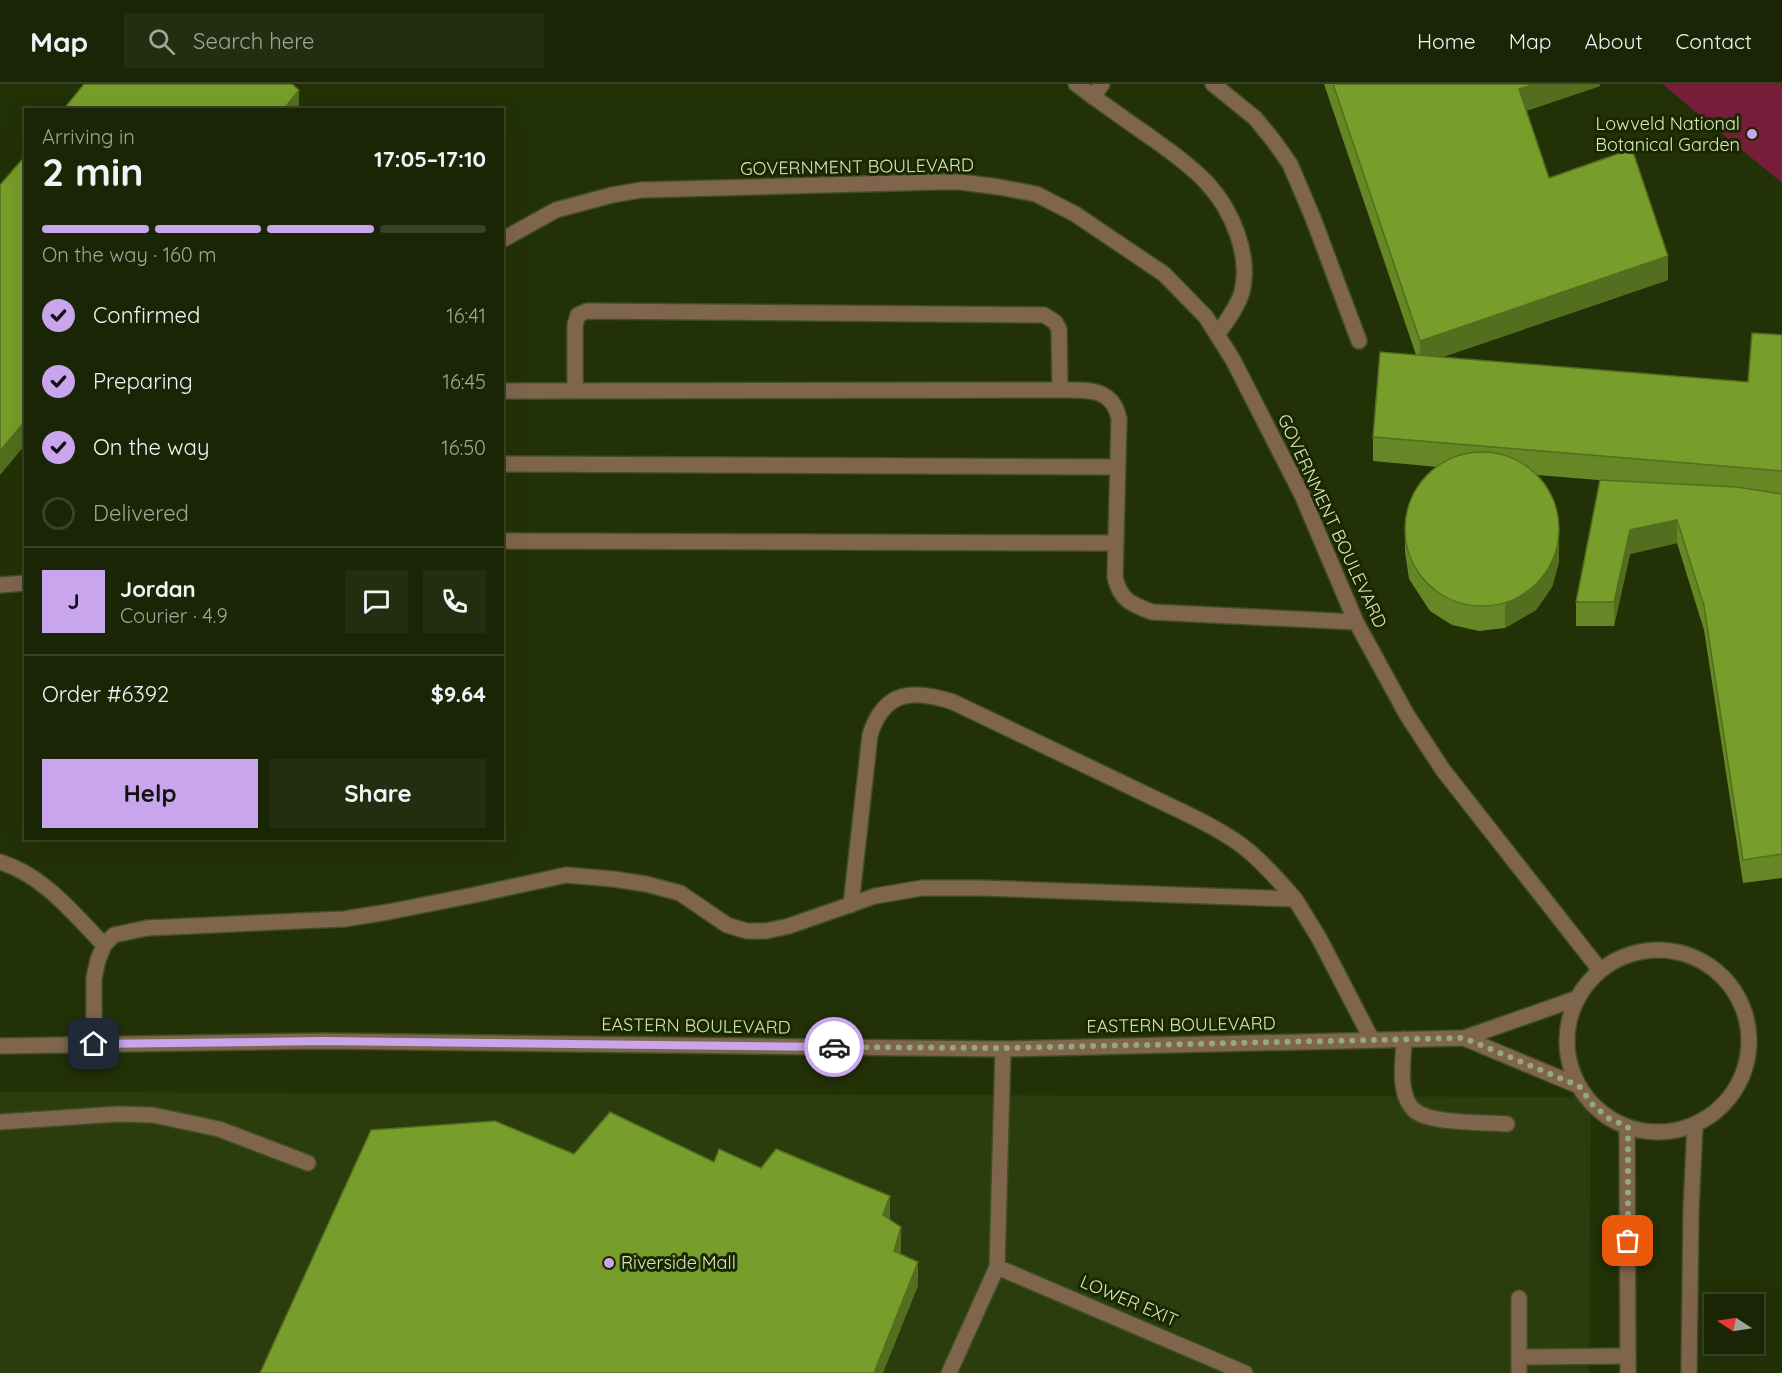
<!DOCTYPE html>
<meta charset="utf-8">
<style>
body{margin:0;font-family:Quicksand,sans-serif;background:#232d0f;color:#f1f3f6;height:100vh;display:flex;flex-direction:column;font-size:22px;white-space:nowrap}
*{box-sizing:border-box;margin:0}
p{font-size:20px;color:#9fa59a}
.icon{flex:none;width:33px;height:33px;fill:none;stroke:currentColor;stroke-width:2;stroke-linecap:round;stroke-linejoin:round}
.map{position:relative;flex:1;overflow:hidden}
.details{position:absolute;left:24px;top:24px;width:480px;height:732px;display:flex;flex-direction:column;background:#1a2505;border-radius:0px;box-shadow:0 6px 24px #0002,0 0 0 2px #384227}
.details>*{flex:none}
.needle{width:39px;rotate:282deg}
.fabs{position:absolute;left:1704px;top:1210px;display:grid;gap:12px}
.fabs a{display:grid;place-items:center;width:60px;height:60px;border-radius:0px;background:#1a2505;box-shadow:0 6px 24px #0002,0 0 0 2px #384227;font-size:30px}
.pin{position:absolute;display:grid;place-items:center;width:51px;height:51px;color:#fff;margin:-26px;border-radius:12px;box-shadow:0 3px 9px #0006}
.courier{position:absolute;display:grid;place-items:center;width:60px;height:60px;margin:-30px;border:4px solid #c9a5ee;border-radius:50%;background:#fff;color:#222;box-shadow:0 2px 8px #0007}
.summary em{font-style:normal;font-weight:700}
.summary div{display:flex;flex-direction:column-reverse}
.summary{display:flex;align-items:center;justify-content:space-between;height:102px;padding:0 18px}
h1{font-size:39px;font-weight:700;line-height:45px}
.bar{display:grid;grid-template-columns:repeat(4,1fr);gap:9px 6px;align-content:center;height:72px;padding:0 18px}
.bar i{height:8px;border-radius:4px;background:#384227}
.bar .current{background:#c9a5ee}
.bar p{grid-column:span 4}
.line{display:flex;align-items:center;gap:15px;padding:0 18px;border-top:2px solid #384227}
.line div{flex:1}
.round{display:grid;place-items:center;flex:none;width:63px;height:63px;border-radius:0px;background:#232d0f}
ol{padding:0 18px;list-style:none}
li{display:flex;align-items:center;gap:18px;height:66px}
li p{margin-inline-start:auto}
li .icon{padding:6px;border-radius:50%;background:#c9a5ee;color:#111;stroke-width:4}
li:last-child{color:#9fa59a}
li i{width:33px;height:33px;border:3px solid #384227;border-radius:50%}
.cta{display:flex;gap:12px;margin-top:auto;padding:12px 18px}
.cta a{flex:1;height:69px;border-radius:0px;background:#c9a5ee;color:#111;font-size:24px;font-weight:700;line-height:69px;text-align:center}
.cta a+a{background:#232d0f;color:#f1f3f6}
header{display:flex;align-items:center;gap:36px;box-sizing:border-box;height:84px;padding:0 30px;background:#1a2505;border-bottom:2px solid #384227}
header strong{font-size:28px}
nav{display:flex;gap:33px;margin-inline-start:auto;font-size:21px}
.search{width:420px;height:54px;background:#232d0f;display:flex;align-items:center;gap:15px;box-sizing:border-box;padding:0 21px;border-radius:0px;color:#9fa59a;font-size:22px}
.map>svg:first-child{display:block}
.built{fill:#2b3c0d}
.green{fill:#761d39}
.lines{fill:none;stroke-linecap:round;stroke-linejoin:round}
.lane-casing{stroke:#404e25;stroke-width:18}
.street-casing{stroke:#404e25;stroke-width:18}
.lane{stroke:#7f654c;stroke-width:15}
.street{stroke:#7f654c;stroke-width:15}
.wall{fill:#668725}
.shaded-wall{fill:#536e1e}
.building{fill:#779d2b;stroke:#536e1e;stroke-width:1.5}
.done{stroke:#97a77f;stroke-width:6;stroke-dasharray:0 10.8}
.route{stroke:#c9a5ee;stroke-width:8}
.poi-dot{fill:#c9a5ee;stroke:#1a2700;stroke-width:2}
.labels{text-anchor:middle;stroke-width:6;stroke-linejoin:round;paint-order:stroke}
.poi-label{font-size:18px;fill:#d6e7c0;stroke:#1a2700;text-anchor:end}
.street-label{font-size:18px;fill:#d6e7c0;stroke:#1a2700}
</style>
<header>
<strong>Map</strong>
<div class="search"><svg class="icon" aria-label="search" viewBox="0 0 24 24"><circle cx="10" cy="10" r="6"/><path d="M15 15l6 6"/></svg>Search here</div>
<nav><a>Home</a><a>Map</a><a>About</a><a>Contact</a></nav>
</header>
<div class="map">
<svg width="1782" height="1289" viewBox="0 0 1782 1289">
<rect width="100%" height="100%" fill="#233107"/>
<path class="built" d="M 0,1008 L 1591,1013 L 1589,1289 L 0,1289 Z"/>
<path class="green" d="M 1662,0 L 1782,0 L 1782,99 Z"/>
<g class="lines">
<defs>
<path id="lane" d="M 1076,0 C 1099,17 1123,34 1146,50 C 1167,65 1189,80 1207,99 C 1232,126 1251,171 1242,208 C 1237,224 1226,238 1217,251
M 1213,0 L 1255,34 L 1273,56 L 1290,80 L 1313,134 L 1359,257
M 1093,13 L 1102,0
M 502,156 L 556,126 L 612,111 L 641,106 L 935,98 L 960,98 L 999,103 L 1036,110 L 1075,130 L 1164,190 L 1206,233 L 1233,276 L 1302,411 L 1356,538 L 1407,631 L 1443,686 L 1600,886
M 575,306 L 575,241 L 578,231 L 587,227 L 1044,231 L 1055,238 L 1059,245 L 1060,306
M 502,307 L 1060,306 C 1086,306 1113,303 1119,335 L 1115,493 C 1120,516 1131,520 1152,528 L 1356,538
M 502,380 L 1118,383
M 502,457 L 1116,459
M 0,501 L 26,499
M 0,778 C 43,791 73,829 104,861
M 851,821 L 870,651 C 884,606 913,605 953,618 L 1183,728 C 1204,738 1226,749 1245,764 C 1263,778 1279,797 1295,815
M 1404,955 C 1404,971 1400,990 1404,1006 C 1405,1013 1409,1022 1415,1027 C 1432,1040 1484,1038 1507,1040
M 94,960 L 94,894 L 98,876 L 104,861 L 114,851 L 147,844 L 344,835 L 388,828 L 474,811 L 566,791 L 613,795 L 646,800 L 680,809 L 727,841 L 747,847 L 766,847 L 789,842 L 875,812 L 922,804 L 979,804 L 1295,815 L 1319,854 L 1372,956
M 0,1038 L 118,1030 L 153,1031 L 219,1045 L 308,1079
M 997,1183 L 1245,1289
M 1519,1214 L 1519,1289
M 1520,1273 L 1628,1272
M 949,1289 L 997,1183 L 1003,965"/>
<path id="street" d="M1567 957a91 91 0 1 1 182 0a91 91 0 1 1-182 0Z
M 1464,954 L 1579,1002
M 0,962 L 323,957 L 1003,965 L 1464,954 L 1578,914
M 1627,1043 L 1628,1289
M 1689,1289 L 1691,1126 L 1695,1041"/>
</defs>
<use href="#lane" class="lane-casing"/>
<use href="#street" class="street-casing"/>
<use href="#lane" class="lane"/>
<use href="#street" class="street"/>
</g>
<path class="wall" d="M 1324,0 L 1600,0 L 1600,2 L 1526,27 L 1549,94 L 1668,196 L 1442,273 L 1748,298 L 1782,251 L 1782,794 L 1743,799 L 1704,546 L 1677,459 L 1630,470 L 1614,542 L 1576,542 L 1576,518 L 1610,397 L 1537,391 L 1559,478 L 1552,503 L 1536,526 L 1505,544 L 1479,547 L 1452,541 L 1430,527 L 1409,495 L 1405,468 L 1405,445 L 1438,383 L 1373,377 L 1373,353 L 1416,271 Z"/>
<path class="shaded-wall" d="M 1535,0 L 1600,0 L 1600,2 L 1519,29 L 1519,5 Z
M 299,6 L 299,26 L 283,26 Z
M 1668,172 L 1668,196 L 1420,281 L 1420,257 Z
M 26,336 L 26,360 L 0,391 L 0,367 Z
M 1677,436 L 1677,459 L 1630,470 L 1614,542 L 1614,518 L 1630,446 Z
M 1559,454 L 1559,478 L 1552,503 L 1536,526 L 1505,544 L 1505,520 Z
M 890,1112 L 890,1136 L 883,1131 Z
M 901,1143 L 901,1167 L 894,1191 L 894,1167 Z
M 918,1178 L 918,1202 L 883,1289 L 874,1289 Z"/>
<path class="building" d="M 84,0 L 292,0 L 299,6 L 283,26 L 63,26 Z
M 1333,0 L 1535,0 L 1519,5 L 1549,94 L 1632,65 L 1668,172 L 1420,257 Z
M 26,71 L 26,336 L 0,367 L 0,101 Z
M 1752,249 L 1782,251 L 1782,387 L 1373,353 L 1380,268 L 1748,298 Z
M1405 445a77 77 0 1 1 154 0a77 77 0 1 1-154 0Z
M 1600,396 L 1737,403 L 1782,410 L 1782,770 L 1743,776 L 1704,522 L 1677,436 L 1630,446 L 1614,518 L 1576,518 Z
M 610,1028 L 714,1078 L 719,1065 L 761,1084 L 776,1065 L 890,1112 L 883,1131 L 901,1143 L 894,1167 L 918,1178 L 874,1289 L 260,1289 L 371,1046 L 495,1037 L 574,1070 Z"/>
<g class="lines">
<path class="done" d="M 834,963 L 1004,964 L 1464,954 L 1579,1002 L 1592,1020 L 1608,1034 L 1628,1043 L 1628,1157"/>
<path class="route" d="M 94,960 L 323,957 L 834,963"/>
</g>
<g class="poi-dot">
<circle cx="1752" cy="50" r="6"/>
<circle cx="609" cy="1179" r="6"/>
</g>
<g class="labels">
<g class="poi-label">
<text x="1740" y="46">Lowveld National<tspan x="1740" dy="21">Botanical Garden</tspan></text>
<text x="621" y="1185" text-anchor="start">Riverside Mall</text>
</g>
<g class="street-label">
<text transform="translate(857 83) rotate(-1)" y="6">GOVERNMENT BOULEVARD</text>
<text transform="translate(1332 437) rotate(65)" y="6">GOVERNMENT BOULEVARD</text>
<text transform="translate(1181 941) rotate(-1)" y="6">EASTERN BOULEVARD</text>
<text transform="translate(696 942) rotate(1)" y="6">EASTERN BOULEVARD</text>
<text transform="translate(1129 1217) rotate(23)" y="6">LOWER EXIT</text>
</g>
</g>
</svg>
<div class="fabs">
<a><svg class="needle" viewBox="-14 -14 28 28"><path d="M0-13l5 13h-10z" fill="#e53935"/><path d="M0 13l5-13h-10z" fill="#9fa59a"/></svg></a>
</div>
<div class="pin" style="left:1628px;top:1157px;background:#ea580c"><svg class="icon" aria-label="bag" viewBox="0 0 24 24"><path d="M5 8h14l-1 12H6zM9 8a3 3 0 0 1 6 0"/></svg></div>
<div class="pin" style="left:94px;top:960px;background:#1f2937"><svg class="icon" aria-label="home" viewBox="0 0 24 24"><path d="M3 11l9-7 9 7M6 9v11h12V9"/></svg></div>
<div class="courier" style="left:834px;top:963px"><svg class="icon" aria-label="car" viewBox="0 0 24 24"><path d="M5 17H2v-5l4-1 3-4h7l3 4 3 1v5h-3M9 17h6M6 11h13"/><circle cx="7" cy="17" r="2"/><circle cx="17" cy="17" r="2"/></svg></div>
<section class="details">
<div class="summary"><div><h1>2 min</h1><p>Arriving in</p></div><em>17:05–17:10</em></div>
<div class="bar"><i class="current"></i><i class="current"></i><i class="current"></i><i></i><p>On the way · 160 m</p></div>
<ol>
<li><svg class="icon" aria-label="check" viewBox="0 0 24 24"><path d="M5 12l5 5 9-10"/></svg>Confirmed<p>16:41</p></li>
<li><svg class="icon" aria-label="check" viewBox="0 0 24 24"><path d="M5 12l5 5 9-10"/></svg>Preparing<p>16:45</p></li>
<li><svg class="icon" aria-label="check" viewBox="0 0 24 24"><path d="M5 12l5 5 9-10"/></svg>On the way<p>16:50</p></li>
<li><i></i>Delivered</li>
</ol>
<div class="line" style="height:108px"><b class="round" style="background:#c9a5ee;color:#111">J</b><div><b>Jordan</b><p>Courier · 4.9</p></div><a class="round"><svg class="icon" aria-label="chat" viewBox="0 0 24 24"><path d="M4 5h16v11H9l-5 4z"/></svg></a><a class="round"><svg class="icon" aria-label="phone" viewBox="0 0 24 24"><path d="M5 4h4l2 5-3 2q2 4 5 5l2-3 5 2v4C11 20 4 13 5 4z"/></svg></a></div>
<div class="line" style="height:78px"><div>Order #6392</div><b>$9.64</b></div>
<div class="cta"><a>Help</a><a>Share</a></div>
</section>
</div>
